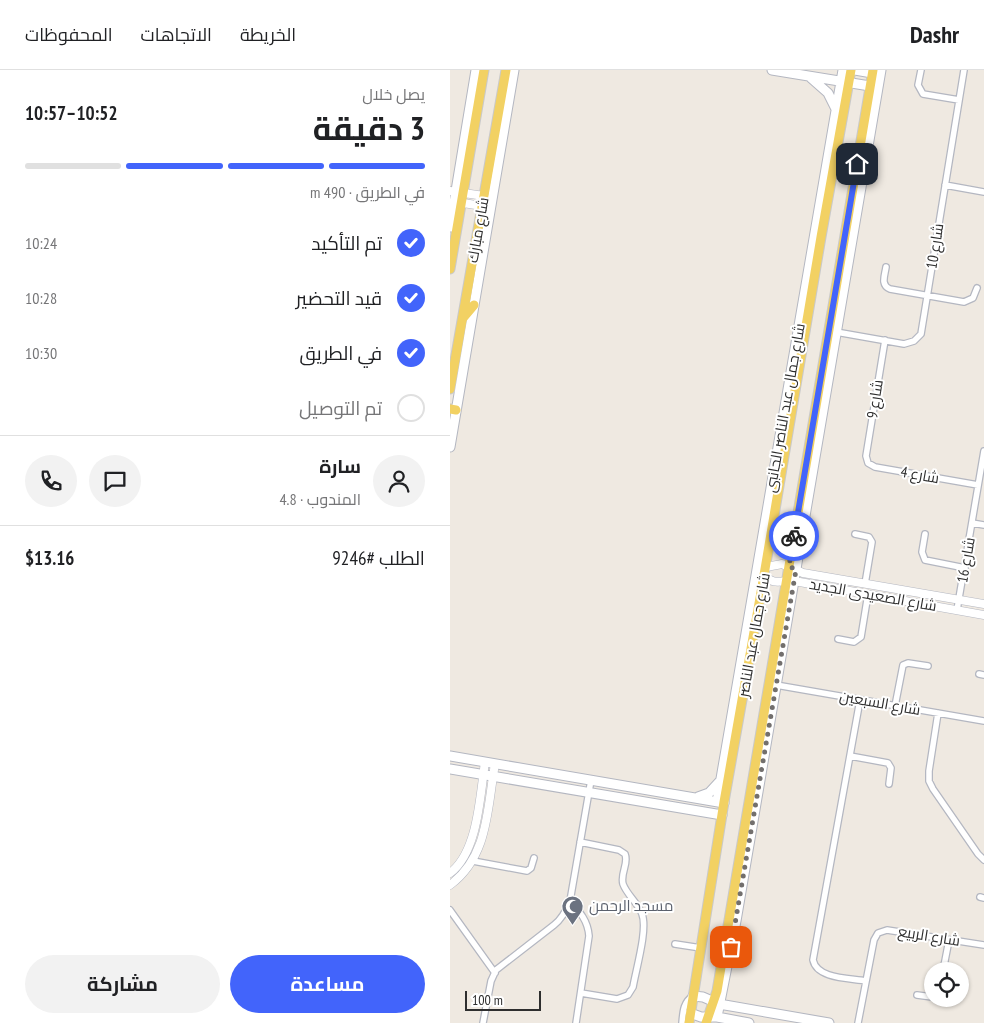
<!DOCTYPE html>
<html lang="ar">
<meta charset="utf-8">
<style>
body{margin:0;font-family:"PT Sans Narrow",Cairo,sans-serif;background:#f2f2f2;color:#202124;direction:rtl;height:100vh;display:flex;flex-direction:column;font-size:19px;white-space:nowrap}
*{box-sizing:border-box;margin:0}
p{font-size:16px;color:#757577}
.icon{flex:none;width:28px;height:28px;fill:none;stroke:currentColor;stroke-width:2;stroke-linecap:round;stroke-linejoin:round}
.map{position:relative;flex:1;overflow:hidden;direction:ltr}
.side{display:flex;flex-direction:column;background:#fff;width:450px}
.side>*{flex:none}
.buttons{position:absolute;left:474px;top:892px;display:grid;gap:10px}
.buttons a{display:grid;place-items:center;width:45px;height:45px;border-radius:50%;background:#fff;box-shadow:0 1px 4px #0004;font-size:25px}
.scale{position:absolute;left:15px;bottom:12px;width:76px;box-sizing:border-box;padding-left:5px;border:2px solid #2e2e2e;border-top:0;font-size:14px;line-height:18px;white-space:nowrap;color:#2e2e2e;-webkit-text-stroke:4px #fff;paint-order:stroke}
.pin{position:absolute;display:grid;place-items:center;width:42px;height:42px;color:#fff;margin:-21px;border-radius:10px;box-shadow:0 2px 8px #0006}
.courier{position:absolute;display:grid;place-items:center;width:50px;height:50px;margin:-25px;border:4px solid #4264fb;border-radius:50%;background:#fff;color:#222;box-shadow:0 1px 6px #0007}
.head em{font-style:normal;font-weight:700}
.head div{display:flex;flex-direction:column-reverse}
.head{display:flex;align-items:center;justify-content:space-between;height:85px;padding:0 25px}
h1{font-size:32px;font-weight:700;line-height:38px}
.bar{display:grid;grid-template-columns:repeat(4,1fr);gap:8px 5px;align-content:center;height:60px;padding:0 25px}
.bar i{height:6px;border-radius:4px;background:#e0e0e0}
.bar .selected{background:#4264fb}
.bar p{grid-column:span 4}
.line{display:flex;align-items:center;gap:12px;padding:0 25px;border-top:1px solid #e0e0e0}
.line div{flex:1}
.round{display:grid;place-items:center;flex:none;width:52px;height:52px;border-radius:26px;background:#f2f2f2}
ol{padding:0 25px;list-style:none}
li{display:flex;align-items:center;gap:15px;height:55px}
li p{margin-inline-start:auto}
li .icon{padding:5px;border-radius:50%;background:#4264fb;color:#fff;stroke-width:4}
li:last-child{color:#757577}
li i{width:28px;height:28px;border:2px solid #e0e0e0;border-radius:50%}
.cta{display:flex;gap:10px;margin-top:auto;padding:10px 25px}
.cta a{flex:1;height:58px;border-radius:30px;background:#4264fb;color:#fff;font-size:20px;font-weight:700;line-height:58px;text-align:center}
.cta a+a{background:#f2f2f2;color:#202124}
header{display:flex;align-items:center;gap:30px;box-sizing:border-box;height:70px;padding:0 25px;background:#fff;border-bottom:1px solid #e0e0e0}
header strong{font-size:24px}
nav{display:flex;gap:28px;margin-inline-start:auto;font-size:18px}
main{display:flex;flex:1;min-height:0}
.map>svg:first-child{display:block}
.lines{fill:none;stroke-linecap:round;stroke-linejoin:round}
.minor-casing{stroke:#b4b7c1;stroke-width:8}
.tertiary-casing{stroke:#b4b7c1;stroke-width:9}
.secondary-casing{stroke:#b4b7c1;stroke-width:11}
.primary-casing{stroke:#c9c9c9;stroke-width:11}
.minor{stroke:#fff;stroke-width:5.5}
.tertiary{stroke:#fff;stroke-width:8}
.secondary{stroke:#fff;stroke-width:9}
.primary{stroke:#f2d163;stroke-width:9}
.done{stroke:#726f6d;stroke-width:5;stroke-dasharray:0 9}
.route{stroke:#4264fb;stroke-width:6}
.labels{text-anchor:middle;stroke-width:4;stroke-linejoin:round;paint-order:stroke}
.street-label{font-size:15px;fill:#2e2e2e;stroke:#fff}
.worship-label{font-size:15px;fill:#5b616d;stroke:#fff;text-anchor:start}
</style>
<header>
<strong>Dashr</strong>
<nav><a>الخريطة</a><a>الاتجاهات</a><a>المحفوظات</a></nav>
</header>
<main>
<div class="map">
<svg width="534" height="953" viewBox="0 0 534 953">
<rect width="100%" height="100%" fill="#efe9e1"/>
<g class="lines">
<defs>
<path id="minor" d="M 471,0 L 468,15 L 473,24 L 509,30
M 495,115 L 534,122
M 436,197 C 435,205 430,215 440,219 L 514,232 L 523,228 L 527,218
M 386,262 L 454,274 L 464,271 L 471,264 L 514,0
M 435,270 L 416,386 L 418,393 L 425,397 L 528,415
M 522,453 L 534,455
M 405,464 L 419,467 L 422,472 L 415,514
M 475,464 L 472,482 L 475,490 L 515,498
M 507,540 L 534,381
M 388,569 L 404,572 L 411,567 L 418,524
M 529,604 L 534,605
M 326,615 L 534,651
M 410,630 L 363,890 C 367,909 399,908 416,911
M 445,636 L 453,595 L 458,593 L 478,596
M 488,643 L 479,701 L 479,711 L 483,719 L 528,784 L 534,790
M 400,686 L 438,693 L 441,698 L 439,714
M 130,772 L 169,780 L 175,784 C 179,794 170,803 173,814 C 177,825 188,833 192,844 C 198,859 186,899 183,917 L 178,925 L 167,929 L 131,923
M 23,791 L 77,801 L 81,798 L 84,788
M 530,827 L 534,828
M 120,831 C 130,842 138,851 139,866 L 126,953
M 0,840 L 45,903
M 225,874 L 251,878
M 493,901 L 499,870
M 467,925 L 482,927
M 33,953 L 41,911 L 46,900 L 104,855 C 112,849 116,841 120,831 L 141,710
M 232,953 C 233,943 233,932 243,926
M 408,953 L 424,870 L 428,863 L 437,860 L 534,875"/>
<path id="tertiary" d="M 0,121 L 34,126
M 7,132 L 32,136
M 316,497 L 332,494 L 353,503 L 534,534
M 314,505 C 324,516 331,510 344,511 L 534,545
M 0,803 C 28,782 30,726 35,692
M 0,815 C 39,786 37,738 45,694"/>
<path id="secondary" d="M 322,0 L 426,17
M 405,0 L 422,3
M 361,8 L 378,23 L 386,39
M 0,157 L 26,0
M 0,377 L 64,0
M 0,686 L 274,733
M 0,699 L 272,745
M 248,727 L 259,723 L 271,710
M 274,732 L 270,730 L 268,726 L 393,0
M 243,926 L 253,927 L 269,934 L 379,953
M 240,943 L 251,947 L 267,947 L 299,953
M 267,947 L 286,851 L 431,0"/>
<path id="primary" d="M 0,199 L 34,0
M 13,248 L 24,235
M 0,319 L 56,0
M 0,339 L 6,340
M 239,953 L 274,732 L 314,505 L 371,167 L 401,0
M 256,953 L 267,921 L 423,0"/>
</defs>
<use href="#minor" class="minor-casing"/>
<use href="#tertiary" class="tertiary-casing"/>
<use href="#secondary" class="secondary-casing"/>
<use href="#primary" class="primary-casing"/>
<use href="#minor" class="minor"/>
<use href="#tertiary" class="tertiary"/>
<use href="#secondary" class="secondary"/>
<use href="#primary" class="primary"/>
</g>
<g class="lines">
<path class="done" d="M 281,877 L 346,500 L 339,496 L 344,466"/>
<path class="route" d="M 344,466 L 407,94"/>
</g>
<defs>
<symbol id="mosque-pin" viewBox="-11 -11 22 30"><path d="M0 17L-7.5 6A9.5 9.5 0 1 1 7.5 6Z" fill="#6b7280" stroke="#fff"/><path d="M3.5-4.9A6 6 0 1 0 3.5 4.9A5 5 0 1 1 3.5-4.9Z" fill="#fff"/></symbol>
</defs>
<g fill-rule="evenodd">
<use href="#mosque-pin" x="110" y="824" width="25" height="34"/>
</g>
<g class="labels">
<g class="street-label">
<text transform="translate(28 160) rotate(-80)" y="5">شارع مبارك</text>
<text transform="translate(485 176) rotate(-81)" y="5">شارع 10</text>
<text transform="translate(425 329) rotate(-81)" y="5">شارع 9</text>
<text transform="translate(335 338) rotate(-80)" y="5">شارع جمال عبد الناصر الجانبى</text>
<text transform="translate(470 405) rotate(10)" y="5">شارع 4</text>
<text transform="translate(516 490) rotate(-80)" y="5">شارع 16</text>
<text transform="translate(423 525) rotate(10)" y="5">شارع الصعيدى الجديد</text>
<text transform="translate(304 565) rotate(-80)" y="5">شارع جمال عبد الناصر</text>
<text transform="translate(430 633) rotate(10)" y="5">شارع السبعين</text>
<text transform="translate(479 866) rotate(9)" y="5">شارع الربيع</text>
</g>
<g class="worship-label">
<text x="139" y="841">مسجد الرحمن</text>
</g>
</g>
</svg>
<div class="buttons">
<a><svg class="icon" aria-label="locate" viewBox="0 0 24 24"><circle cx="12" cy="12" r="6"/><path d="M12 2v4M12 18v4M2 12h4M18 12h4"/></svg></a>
</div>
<div class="scale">100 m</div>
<div class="pin" style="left:281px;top:877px;background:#ea580c"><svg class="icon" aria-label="bag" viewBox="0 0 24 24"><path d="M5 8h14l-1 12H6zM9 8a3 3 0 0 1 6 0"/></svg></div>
<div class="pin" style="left:407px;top:94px;background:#1f2937"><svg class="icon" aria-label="home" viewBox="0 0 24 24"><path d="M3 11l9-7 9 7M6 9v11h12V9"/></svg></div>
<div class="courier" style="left:344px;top:466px"><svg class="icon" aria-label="bike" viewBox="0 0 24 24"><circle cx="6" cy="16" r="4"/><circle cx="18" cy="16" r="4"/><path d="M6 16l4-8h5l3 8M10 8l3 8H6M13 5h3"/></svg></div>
</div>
<section class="side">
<div class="head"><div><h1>3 دقيقة</h1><p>يصل خلال</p></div><em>10:52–10:57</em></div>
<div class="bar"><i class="selected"></i><i class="selected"></i><i class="selected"></i><i></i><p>في الطريق · 490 m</p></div>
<ol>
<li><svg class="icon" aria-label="check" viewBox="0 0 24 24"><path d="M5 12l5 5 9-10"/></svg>تم التأكيد<p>10:24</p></li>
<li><svg class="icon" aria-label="check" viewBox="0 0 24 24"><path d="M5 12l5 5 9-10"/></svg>قيد التحضير<p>10:28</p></li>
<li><svg class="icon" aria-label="check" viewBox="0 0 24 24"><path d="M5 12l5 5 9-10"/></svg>في الطريق<p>10:30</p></li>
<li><i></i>تم التوصيل</li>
</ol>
<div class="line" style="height:90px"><a class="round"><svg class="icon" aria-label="person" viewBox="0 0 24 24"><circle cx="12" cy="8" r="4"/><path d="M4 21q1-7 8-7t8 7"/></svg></a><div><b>سارة</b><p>المندوب · 4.8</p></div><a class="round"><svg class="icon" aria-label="chat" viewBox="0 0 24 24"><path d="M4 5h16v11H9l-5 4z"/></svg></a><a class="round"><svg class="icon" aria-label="phone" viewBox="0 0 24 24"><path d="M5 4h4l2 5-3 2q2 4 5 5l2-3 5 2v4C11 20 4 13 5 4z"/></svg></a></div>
<div class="line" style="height:65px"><div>الطلب #9246</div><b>$13.16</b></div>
<div class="cta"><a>مساعدة</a><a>مشاركة</a></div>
</section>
</main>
